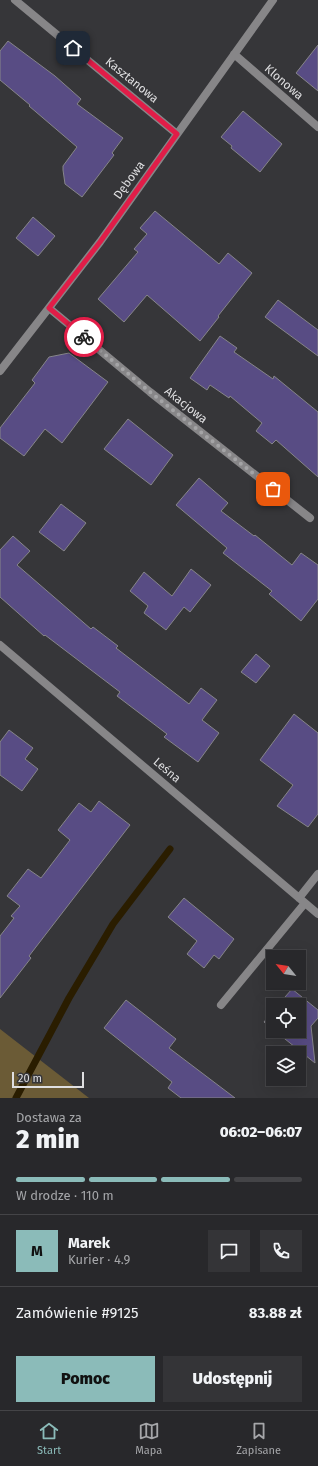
<!DOCTYPE html>
<html lang="pl">
<meta charset="utf-8">
<style>
body{margin:0;font-family:"Fira Sans",sans-serif;background:#343437;color:#f1f3f6;height:100vh;display:flex;flex-direction:column;font-size:15px;white-space:nowrap}
*{box-sizing:border-box;margin:0}
p{font-size:13px;color:#a5a6a9}
.icon{flex:none;width:22px;height:22px;fill:none;stroke:currentColor;stroke-width:2;stroke-linecap:round;stroke-linejoin:round}
.map{position:relative;height:1098px;overflow:hidden}
.side{display:flex;flex-direction:column;background:#28282b;flex:1}
.side>*{flex:none}
.needle{width:26px;rotate:300deg}
.tools{position:absolute;left:266px;top:950px;display:grid;gap:8px}
.tools a{display:grid;place-items:center;width:40px;height:40px;border-radius:0px;background:#28282b;box-shadow:0 4px 16px #0002,0 0 0 1px #444447;font-size:20px}
.scale{position:absolute;left:12px;bottom:10px;width:72px;box-sizing:border-box;padding-left:4px;border:2px solid #dfdfe1;border-top:0;font-size:11px;line-height:14px;white-space:nowrap;color:#dfdfe1;-webkit-text-stroke:3px #363639;paint-order:stroke}
.pin{position:absolute;display:grid;place-items:center;width:34px;height:34px;color:#fff;margin:-17px;border-radius:8px;box-shadow:0 2px 6px #0006}
.courier{position:absolute;display:grid;place-items:center;width:40px;height:40px;margin:-20px;border:3px solid #e11d48;border-radius:50%;background:#fff;color:#222;box-shadow:0 1px 5px #0007}
.head em{font-style:normal;font-weight:800}
.head div{display:flex;flex-direction:column-reverse}
.head{display:flex;align-items:center;justify-content:space-between;height:68px;padding:0 16px}
h1{font-size:26px;font-weight:800;line-height:30px}
.bar{display:grid;grid-template-columns:repeat(4,1fr);gap:6px 4px;align-content:center;height:48px;padding:0 16px}
.bar i{height:5px;border-radius:3px;background:#444447}
.bar .on{background:#8bbbb9}
.bar p{grid-column:span 4}
.line{display:flex;align-items:center;gap:10px;padding:0 16px;border-top:1px solid #444447}
.line div{flex:1}
.round{display:grid;place-items:center;flex:none;width:42px;height:42px;border-radius:0px;background:#343437}
.cta{display:flex;gap:8px;margin-top:auto;padding:8px 16px}
.cta a{flex:1;height:46px;border-radius:0px;background:#8bbbb9;color:#111;font-size:16px;font-weight:800;line-height:46px;text-align:center}
.cta a+a{background:#343437;color:#f1f3f6}
.tab-bar{display:flex;justify-content:space-around;align-items:center;height:56px;border-top:1px solid #444447;background:#28282b;font-size:11px;color:#a5a6a9}
.tab-bar a{display:grid;justify-items:center;gap:2px}
.tab-bar .on{color:#8bbbb9}
.map>svg:first-child{display:block}
.green{fill:#6b5b36}
.lines{fill:none;stroke-linecap:round;stroke-linejoin:round}
.stream{stroke:#2a1d00;stroke-width:7}
.building{fill:#584c84;stroke:#868589}
.street{stroke:#878688;stroke-width:8}
.done{stroke:#a4a4a6;stroke-width:4;stroke-dasharray:0 7.2}
.route{stroke:#e11d48;stroke-width:5}
.labels{text-anchor:middle;stroke-width:3;stroke-linejoin:round;paint-order:stroke}
.street-label{font-size:12px;fill:#dfdfe1;stroke:#363639}
</style>
<div class="map">
<svg width="318" height="1098" viewBox="0 0 318 1098">
<rect width="100%" height="100%" fill="#363639"/>
<path class="green" d="M 0,1029 L 89,1098 L 0,1098 Z"/>
<g class="lines">
<path class="stream" d="M 16,1098 L 69,998 L 113,924 L 170,849"/>
</g>
<path class="building" d="M 8,41 L 55,76 L 81,99 L 77,104 L 123,138 L 112,153 L 114,155 L 82,197 L 65,184 L 63,170 L 63,166 L 77,147 L 29,106 L 30,105 L 0,80 L 0,51 Z
M 318,45 L 318,91 L 296,73 Z
M 243,111 L 282,144 L 260,172 L 231,148 L 232,146 L 221,137 Z
M 155,211 L 219,264 L 228,253 L 252,273 L 218,316 L 219,317 L 200,341 L 147,295 L 124,322 L 98,299 L 138,252 L 134,249 L 147,234 L 140,228 Z
M 33,217 L 55,236 L 38,256 L 16,238 Z
M 278,300 L 318,330 L 318,356 L 265,317 Z
M 220,336 L 237,348 L 234,352 L 273,379 L 274,376 L 318,412 L 318,477 L 276,440 L 272,444 L 256,431 L 262,423 L 230,396 L 229,398 L 210,385 L 207,390 L 190,378 Z
M 69,353 L 108,382 L 62,443 L 45,429 L 24,456 L 0,438 L 0,428 L 35,383 L 32,380 L 49,357 Z
M 128,419 L 173,455 L 151,485 L 104,449 Z
M 199,478 L 228,503 L 221,511 L 254,536 L 255,535 L 292,565 L 301,553 L 318,565 L 318,599 L 301,621 L 269,594 L 272,591 L 223,553 L 227,548 L 176,505 Z
M 61,504 L 86,523 L 64,551 L 39,532 Z
M 13,536 L 30,551 L 17,565 L 91,629 L 93,627 L 118,646 L 116,648 L 189,704 L 201,688 L 217,700 L 202,720 L 219,733 L 198,762 L 164,737 L 167,734 L 117,696 L 120,692 L 45,635 L 44,636 L 0,597 L 0,550 Z
M 191,569 L 211,585 L 190,612 L 184,607 L 166,630 L 144,613 L 148,606 L 130,591 L 144,572 L 172,596 Z
M 256,654 L 270,666 L 256,683 L 241,672 Z
M 294,714 L 318,733 L 318,814 L 308,827 L 277,806 L 293,785 L 260,760 Z
M 9,730 L 33,748 L 25,759 L 38,769 L 22,791 L 0,775 L 0,742 Z
M 99,801 L 130,825 L 29,956 L 31,958 L 0,998 L 0,936 L 14,918 L 11,916 L 20,906 L 7,896 L 28,869 L 41,878 L 70,840 L 58,830 L 79,803 L 91,812 Z
M 184,898 L 234,939 L 219,959 L 214,955 L 204,968 L 187,954 L 197,941 L 168,917 Z
M 292,989 L 318,1010 L 318,1018 L 311,1026 L 315,1063 L 275,1031 L 299,1031 L 299,1005 L 278,1005 Z
M 126,1000 L 176,1039 L 169,1048 L 235,1098 L 181,1098 L 168,1088 L 172,1082 L 104,1028 Z
M 273,1011 L 273,1029 L 264,1022 Z"/>
<g class="lines">
<path class="street" d="M 15,0 L 177,134
M 234,54 L 318,127
M 49,308 L 150,392 L 310,518
M 0,371 L 100,242 L 273,0
M 0,645 L 318,914
M 299,898 L 318,874
M 221,1005 L 305,903"/>
</g>
<g class="lines">
<path class="done" d="M 84,337 L 150,392 L 273,489"/>
<path class="route" d="M 73,48 L 177,134 L 100,242 L 49,308 L 84,337"/>
</g>
<g class="labels">
<g class="street-label">
<text transform="translate(132 80) rotate(39)" y="4">Kasztanowa</text>
<text transform="translate(284 82) rotate(41)" y="4">Klonowa</text>
<text transform="translate(129 180) rotate(-54)" y="4">Dębowa</text>
<text transform="translate(186 405) rotate(38)" y="4">Akacjowa</text>
<text transform="translate(167 770) rotate(40)" y="4">Leśna</text>
</g>
</g>
</svg>
<div class="tools">
<a><svg class="needle" viewBox="-14 -14 28 28"><path d="M0-13l5 13h-10z" fill="#e53935"/><path d="M0 13l5-13h-10z" fill="#a5a6a9"/></svg></a>
<a><svg class="icon" aria-label="locate" viewBox="0 0 24 24"><circle cx="12" cy="12" r="6"/><path d="M12 2v4M12 18v4M2 12h4M18 12h4"/></svg></a>
<a><svg class="icon" aria-label="layers" viewBox="0 0 24 24"><path d="M12 4l9 5-9 5-9-5zM3 14l9 5 9-5"/></svg></a>
</div>
<div class="scale">20 m</div>
<div class="pin" style="left:273px;top:489px;background:#ea580c"><svg class="icon" aria-label="bag" viewBox="0 0 24 24"><path d="M5 8h14l-1 12H6zM9 8a3 3 0 0 1 6 0"/></svg></div>
<div class="pin" style="left:73px;top:48px;background:#1f2937"><svg class="icon" aria-label="home" viewBox="0 0 24 24"><path d="M3 11l9-7 9 7M6 9v11h12V9"/></svg></div>
<div class="courier" style="left:84px;top:337px"><svg class="icon" aria-label="bike" viewBox="0 0 24 24"><circle cx="6" cy="16" r="4"/><circle cx="18" cy="16" r="4"/><path d="M6 16l4-8h5l3 8M10 8l3 8H6M13 5h3"/></svg></div>
</div>
<section class="side">
<div class="head"><div><h1>2 min</h1><p>Dostawa za</p></div><em>06:02–06:07</em></div>
<div class="bar"><i class="on"></i><i class="on"></i><i class="on"></i><i></i><p>W drodze · 110 m</p></div>
<div class="line" style="height:72px"><b class="round" style="background:#8bbbb9;color:#111">M</b><div><b>Marek</b><p>Kurier · 4.9</p></div><a class="round"><svg class="icon" aria-label="chat" viewBox="0 0 24 24"><path d="M4 5h16v11H9l-5 4z"/></svg></a><a class="round"><svg class="icon" aria-label="phone" viewBox="0 0 24 24"><path d="M5 4h4l2 5-3 2q2 4 5 5l2-3 5 2v4C11 20 4 13 5 4z"/></svg></a></div>
<div class="line" style="height:52px"><div>Zamówienie #9125</div><b>83.88 zł</b></div>
<div class="cta"><a>Pomoc</a><a>Udostępnij</a></div>
</section>
<nav class="tab-bar">
<a class="on"><svg class="icon" aria-label="home" viewBox="0 0 24 24"><path d="M3 11l9-7 9 7M6 9v11h12V9"/></svg>Start</a>
<a><svg class="icon" aria-label="map" viewBox="0 0 24 24"><path d="M3 6l6-2 6 2 6-2v14l-6 2-6-2-6 2zM9 4v14M15 6v14"/></svg>Mapa</a>
<a><svg class="icon" aria-label="saved" viewBox="0 0 24 24"><path d="M7 4h10v16l-5-4-5 4z"/></svg>Zapisane</a>
</nav>
